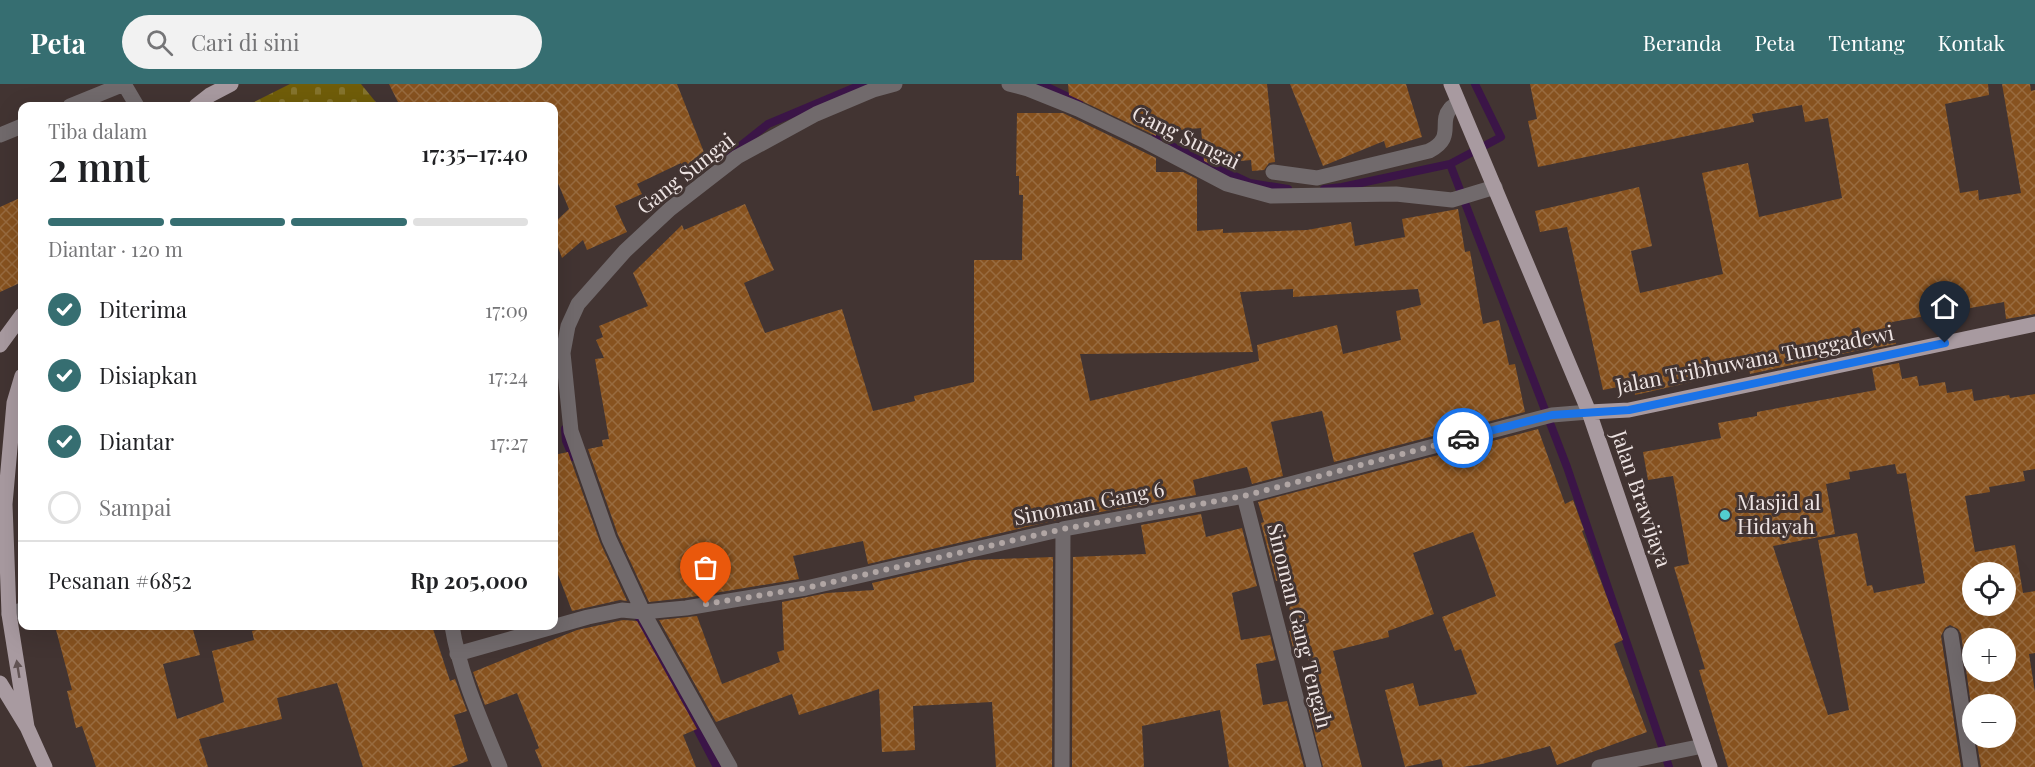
<!DOCTYPE html>
<html lang="id">
<meta charset="utf-8">
<style>
body{margin:0;font-family:"Playfair Display",serif;background:#f2f2f2;color:#202124;height:100vh;display:flex;flex-direction:column;font-size:22px;white-space:nowrap}
*{box-sizing:border-box;margin:0}
p{font-size:20px;color:#757577}
.icon{flex:none;width:33px;height:33px;fill:none;stroke:currentColor;stroke-width:2;stroke-linecap:round;stroke-linejoin:round}
.map{position:relative;flex:1;overflow:hidden}
.panel{position:absolute;left:18px;top:18px;width:540px;height:528px;display:flex;flex-direction:column;background:#fff;border-radius:12px;box-shadow:0 6px 24px #0002}
.panel>*{flex:none}
.buttons{position:absolute;left:1962px;top:478px;display:grid;gap:12px}
.buttons a{display:grid;place-items:center;width:54px;height:54px;border-radius:50%;background:#fff;box-shadow:0 6px 24px #0002;font-size:30px}
.pin{position:absolute;display:grid;place-items:center;width:51px;height:51px;color:#fff;margin:-62px -26px;border-radius:50% 50% 50% 0;rotate:-45deg;box-shadow:0 0 6px #0007}
.pin .icon{rotate:45deg}
.courier{position:absolute;display:grid;place-items:center;width:60px;height:60px;margin:-30px;border:4px solid #1a73e8;border-radius:50%;background:#fff;color:#222;box-shadow:0 2px 8px #0007}
.headline em{font-style:normal;font-weight:600}
.headline div{display:flex;flex-direction:column-reverse}
.headline{display:flex;align-items:center;justify-content:space-between;height:102px;padding:0 30px}
h1{font-size:39px;font-weight:600;line-height:45px}
.bar{display:grid;grid-template-columns:repeat(4,1fr);gap:9px 6px;align-content:center;height:72px;padding:0 30px}
.bar i{height:8px;border-radius:4px;background:#e0e0e0}
.bar .current{background:#366e71}
.bar p{grid-column:span 4}
.line{display:flex;align-items:center;gap:15px;padding:0 30px;border-top:2px solid #e0e0e0}
.line div{flex:1}
ol{padding:0 30px;list-style:none}
li{display:flex;align-items:center;gap:18px;height:66px}
li p{margin-inline-start:auto}
li .icon{padding:6px;border-radius:50%;background:#366e71;color:#fff;stroke-width:4}
li:last-child{color:#757577}
li i{width:33px;height:33px;border:3px solid #e0e0e0;border-radius:50%}
header{display:flex;align-items:center;gap:36px;box-sizing:border-box;height:84px;padding:0 30px;background:#366e71;color:#fff}
header strong{font-size:28px}
nav{display:flex;gap:33px;margin-inline-start:auto;font-size:21px}
.search{width:420px;height:54px;background:#f2f2f2;display:flex;align-items:center;gap:15px;box-sizing:border-box;padding:0 21px;border-radius:33px;color:#757577;font-size:22px}
.map>svg:first-child{display:block}
.cemetery{fill:url(#cemetery-stones)}
.lines{fill:none;stroke-linecap:round;stroke-linejoin:round}
.stream{stroke:#3b1547;stroke-width:8}
.building{fill:url(#building-cross-hatch);fill-rule:evenodd}
.minor{stroke:#716a6c;stroke-width:15}
.major{stroke:#a89aa0;stroke-width:15}
.oneway{fill:#615353}
.done{stroke:#b1a6a4;stroke-width:6;stroke-dasharray:0 10.8}
.route{stroke:#1a73e8;stroke-width:8}
.poi-dot{fill:#52cdcf;stroke:#423432;stroke-width:2}
.labels{text-anchor:middle;stroke-width:6;stroke-linejoin:round;paint-order:stroke}
.street-label{font-size:21px;fill:#ede3e2;stroke:#423432}
.poi-label{font-size:21px;fill:#ede3e2;stroke:#423432;text-anchor:start}
</style>
<header>
<strong>Peta</strong>
<div class="search"><svg class="icon" aria-label="search" viewBox="0 0 24 24"><circle cx="10" cy="10" r="6"/><path d="M15 15l6 6"/></svg>Cari di sini</div>
<nav><a>Beranda</a><a>Peta</a><a>Tentang</a><a>Kontak</a></nav>
</header>
<div class="map">
<svg width="2035" height="683" viewBox="0 0 2035 683">
<defs>
<pattern id="cemetery-stones" width="16" height="16" patternUnits="userSpaceOnUse" patternTransform="scale(1.5)"><rect width="16" height="16" fill="#705d09"/><path d="M2 7V4a2 2 0 0 1 4 0v3zM10 15v-3a2 2 0 0 1 4 0v3z" fill="#85742d"/></pattern>
<pattern id="building-cross-hatch" width="8" height="8" patternUnits="userSpaceOnUse" patternTransform="scale(1.5)"><rect width="8" height="8" fill="#87521f"/><path d="M0 0l8 8M0 8l8-8" fill="none" stroke="#986b3f"/></pattern>
</defs>
<rect width="100%" height="100%" fill="#423432"/>
<path class="cemetery" d="M 290,0 L 361,0 L 379,22 L 246,22 Z"/>
<g class="lines">
<path class="stream" d="M 1041,0 L 1079,18
M 1155,54 L 1250,99 L 1288,105
M 729,71 L 768,40 L 863,0
M 1450,80 L 1567,383 L 1669,683
M 1324,105 L 1342,103 L 1450,80 L 1501,53 L 1475,0
M 565,345 L 566,357 L 573,373
M 638,532 L 717,683"/>
</g>
<path class="building" d="M 389,0 L 677,0 L 707,76 L 683,86 L 681,79 L 637,100 L 642,110 L 615,122 L 627,148 L 587,166 L 583,156 L 562,174 L 554,153 L 554,139 L 569,125 L 554,90 L 554,22 L 400,22 Z
M 1068,0 L 1267,0 L 1275,78 L 1269,79 L 1264,86 L 1252,87 L 1251,76 L 1210,80 L 1204,77 L 1201,44 L 1156,48 L 1156,52 L 1069,11 Z
M 1290,0 L 1406,0 L 1422,53 L 1386,64 L 1384,57 L 1323,82 Z
M 1530,0 L 1988,0 L 1989,11 L 1945,20 L 1960,109 L 1978,106 L 1979,116 L 2021,109 L 2002,0 L 2030,0 L 2031,7 L 2035,6 L 2035,230 L 2006,235 L 2004,218 L 1892,238 L 1896,260 L 1869,265 L 1869,264 L 1750,290 L 1749,285 L 1635,311 L 1633,300 L 1603,306 L 1567,143 L 1540,148 L 1535,127 L 1639,103 L 1652,162 L 1631,167 L 1640,209 L 1723,190 L 1702,89 L 1748,79 L 1759,133 L 1842,114 L 1828,34 L 1805,38 L 1802,21 L 1752,30 L 1754,38 L 1538,83 L 1528,37 L 1537,35 Z
M 1017,29 L 1063,29 L 1156,74 L 1156,88 L 1183,88 L 1197,95 L 1197,147 L 1223,145 L 1223,149 L 1307,146 L 1351,138 L 1355,162 L 1405,153 L 1402,135 L 1458,125 L 1465,168 L 1470,167 L 1483,240 L 1499,236 L 1509,281 L 1515,280 L 1525,328 L 1334,378 L 1322,327 L 1271,338 L 1283,392 L 1252,400 L 1247,383 L 1193,396 L 1196,411 L 1061,435 L 868,480 L 863,457 L 793,472 L 799,495 L 685,514 L 649,518 L 618,451 L 588,365 L 603,362 L 602,356 L 609,355 L 595,275 L 604,274 L 596,256 L 603,253 L 599,242 L 648,222 L 633,189 L 682,141 L 684,146 L 745,120 L 774,186 L 744,199 L 765,249 L 842,225 L 873,327 L 915,317 L 914,312 L 974,298 L 974,176 L 1022,176 L 1023,111 L 1019,111 L 1019,92 L 1016,92 ZM 1293,205 L 1293,213 L 1418,205 L 1421,221 L 1396,227 L 1401,256 L 1343,270 L 1337,241 L 1257,261 L 1259,277 L 1090,317 L 1080,270 L 1253,268 L 1240,208 Z
M 22,113 L 22,198 L 0,208 L 0,123 Z
M 1899,279 L 1902,295 L 1917,292 L 1919,302 L 1945,298 L 1947,309 L 1972,305 L 1974,317 L 2009,311 L 2010,314 L 2035,310 L 2035,385 L 2023,387 L 2025,397 L 1989,403 L 1990,408 L 1965,412 L 1975,468 L 2015,461 L 2023,509 L 2035,507 L 2035,569 L 2029,570 L 2035,608 L 2035,683 L 1981,683 L 1976,654 L 2006,654 L 2006,621 L 1972,621 L 1972,628 L 1961,550 L 1958,545 L 1950,541 L 1945,544 L 1941,552 L 1961,683 L 1728,683 L 1699,586 L 1705,585 L 1674,483 L 1689,480 L 1673,392 L 1648,396 L 1643,368 L 1721,354 L 1718,339 L 1757,332 L 1757,328 L 1876,306 L 1872,284 ZM 1895,380 L 1897,390 L 1906,389 L 1925,499 L 1874,509 L 1872,501 L 1867,502 L 1857,449 L 1818,456 L 1849,626 L 1828,631 L 1773,462 L 1835,450 L 1826,400 L 1850,395 L 1849,388 ZM 1972,489 L 2006,489 L 2006,522 L 1972,522 ZM 1972,555 L 2006,555 L 2006,588 L 1972,588 Z
M 1538,345 L 1565,420 L 1573,416 L 1584,446 L 1582,447 L 1623,556 L 1614,560 L 1647,648 L 1557,681 L 1550,662 L 1482,680 L 1463,683 L 1443,683 L 1441,675 L 1405,683 L 1385,606 L 1413,599 L 1419,622 L 1477,610 L 1461,565 L 1455,567 L 1442,533 L 1496,512 L 1473,448 L 1413,469 L 1434,530 L 1388,547 L 1389,553 L 1333,567 L 1362,683 L 1323,683 L 1306,614 L 1318,612 L 1307,570 L 1295,572 L 1289,547 L 1296,545 L 1280,496 L 1276,497 L 1261,439 L 1264,438 L 1258,418 Z
M 568,368 L 600,458 L 627,517 L 620,516 L 572,527 L 554,480 L 554,371 Z
M 1201,430 L 1206,453 L 1242,444 L 1257,502 L 1232,509 L 1241,556 L 1270,551 L 1276,576 L 1256,580 L 1263,621 L 1287,617 L 1304,683 L 1229,683 L 1220,626 L 1142,642 L 1144,683 L 1072,683 L 1073,473 L 1146,470 L 1141,441 Z
M 1053,473 L 1052,683 L 996,683 L 992,618 L 913,622 L 915,666 L 882,668 L 879,605 L 799,631 L 792,610 L 716,638 L 659,536 L 697,532 L 722,600 L 780,578 L 777,568 L 784,566 L 782,518 L 827,509 L 874,506 L 872,499 L 973,476 Z
M 623,536 L 637,537 L 697,645 L 683,651 L 696,683 L 542,683 L 535,666 L 539,664 L 517,609 L 485,621 L 473,588 L 577,546 Z
M 55,542 L 192,542 L 200,571 L 163,580 L 177,635 L 224,618 L 212,567 L 254,556 L 252,547 L 273,542 L 432,542 L 450,597 L 455,595 L 467,627 L 454,631 L 468,677 L 451,683 L 363,683 L 337,599 L 277,614 L 282,635 L 199,655 L 208,683 L 96,683 L 82,642 L 76,644 L 67,607 L 72,606 Z"/>
<g class="lines">
<path class="minor" d="M 124,0 L 137,22
M 1009,0 L 1028,5 L 1078,25 L 1147,58 L 1227,100 L 1271,112 L 1396,110 L 1452,116 L 1495,103
M 70,22 L 124,0
M 0,51 L 22,42
M 1273,88 L 1317,94 L 1429,67 C 1456,53 1438,39 1450,25 C 1452,22 1456,21 1458,19
M 1244,412 L 1314,683
M 9,530 L 22,526
M 452,542 C 460,591 481,636 500,683
M 1951,551 L 1971,683
M 457,570 L 588,533 L 622,526 L 643,528 L 686,524 L 806,504 L 1063,445 L 1244,412 L 1552,331 L 1589,328
M 730,683 L 643,528 L 609,455 L 571,347 L 563,269 L 568,242 L 578,220 L 625,167 L 670,125 L 737,73 L 816,30 L 873,6 L 895,0
M 1062,683 L 1063,445
M 1599,683 L 1703,662"/>
<path class="major" d="M 1451,0 L 1589,328 L 1710,683
M 196,22 L 210,11 L 231,0
M 0,261 L 22,231
M 22,292 L 14,319 L 5,420 L 9,530 L 27,643
M 1589,328 L 1629,326 L 2035,240
M 0,599 L 27,643 L 45,683"/>
</g>
<defs><path id="oneway-solid" d="M-6-.8H1V-3.2L6.5 0L1 3.2V.8H-6Z" transform="scale(1.5)"/></defs>
<use class="oneway" href="#oneway-solid" transform="translate(18 585) rotate(-99)"/>
<g class="lines">
<path class="done" d="M 706,520 L 806,504 L 1063,445 L 1244,412 L 1463,354"/>
<path class="route" d="M 1463,354 L 1552,331 L 1629,326 L 1945,259"/>
</g>
<circle class="poi-dot" cx="1725" cy="431" r="6"/>
<g class="labels">
<g class="street-label">
<text transform="translate(1186 54) rotate(26)" y="7">Gang Sungai</text>
<text transform="translate(686 90) rotate(-38)" y="7">Gang Sungai</text>
<text transform="translate(1755 276) rotate(-11)" y="7">Jalan Tribhuwana Tunggadewi</text>
<text transform="translate(1641 415) rotate(71)" y="7">Jalan Brawijaya</text>
<text transform="translate(1089 420) rotate(-11)" y="7">Sinoman Gang 6</text>
<text transform="translate(1299 542) rotate(76)" y="7">Sinoman Gang Tengah</text>
</g>
<g class="poi-label">
<text x="1737" y="426">Masjid al<tspan x="1737" dy="24">Hidayah</tspan></text>
</g>
</g>
</svg>
<div class="buttons">
<a><svg class="icon" aria-label="locate" viewBox="0 0 24 24"><circle cx="12" cy="12" r="6"/><path d="M12 2v4M12 18v4M2 12h4M18 12h4"/></svg></a>
<a>+</a>
<a>−</a>
</div>
<div class="pin" style="left:706px;top:520px;background:#ea580c"><svg class="icon" aria-label="bag" viewBox="0 0 24 24"><path d="M5 8h14l-1 12H6zM9 8a3 3 0 0 1 6 0"/></svg></div>
<div class="pin" style="left:1945px;top:259px;background:#1f2937"><svg class="icon" aria-label="home" viewBox="0 0 24 24"><path d="M3 11l9-7 9 7M6 9v11h12V9"/></svg></div>
<div class="courier" style="left:1463px;top:354px"><svg class="icon" aria-label="car" viewBox="0 0 24 24"><path d="M5 17H2v-5l4-1 3-4h7l3 4 3 1v5h-3M9 17h6M6 11h13"/><circle cx="7" cy="17" r="2"/><circle cx="17" cy="17" r="2"/></svg></div>
<section class="panel">
<div class="headline"><div><h1>2 mnt</h1><p>Tiba dalam</p></div><em>17:35–17:40</em></div>
<div class="bar"><i class="current"></i><i class="current"></i><i class="current"></i><i></i><p>Diantar · 120 m</p></div>
<ol>
<li><svg class="icon" aria-label="check" viewBox="0 0 24 24"><path d="M5 12l5 5 9-10"/></svg>Diterima<p>17:09</p></li>
<li><svg class="icon" aria-label="check" viewBox="0 0 24 24"><path d="M5 12l5 5 9-10"/></svg>Disiapkan<p>17:24</p></li>
<li><svg class="icon" aria-label="check" viewBox="0 0 24 24"><path d="M5 12l5 5 9-10"/></svg>Diantar<p>17:27</p></li>
<li><i></i>Sampai</li>
</ol>
<div class="line" style="height:78px"><div>Pesanan #6852</div><b>Rp 205,000</b></div>
</section>
</div>
